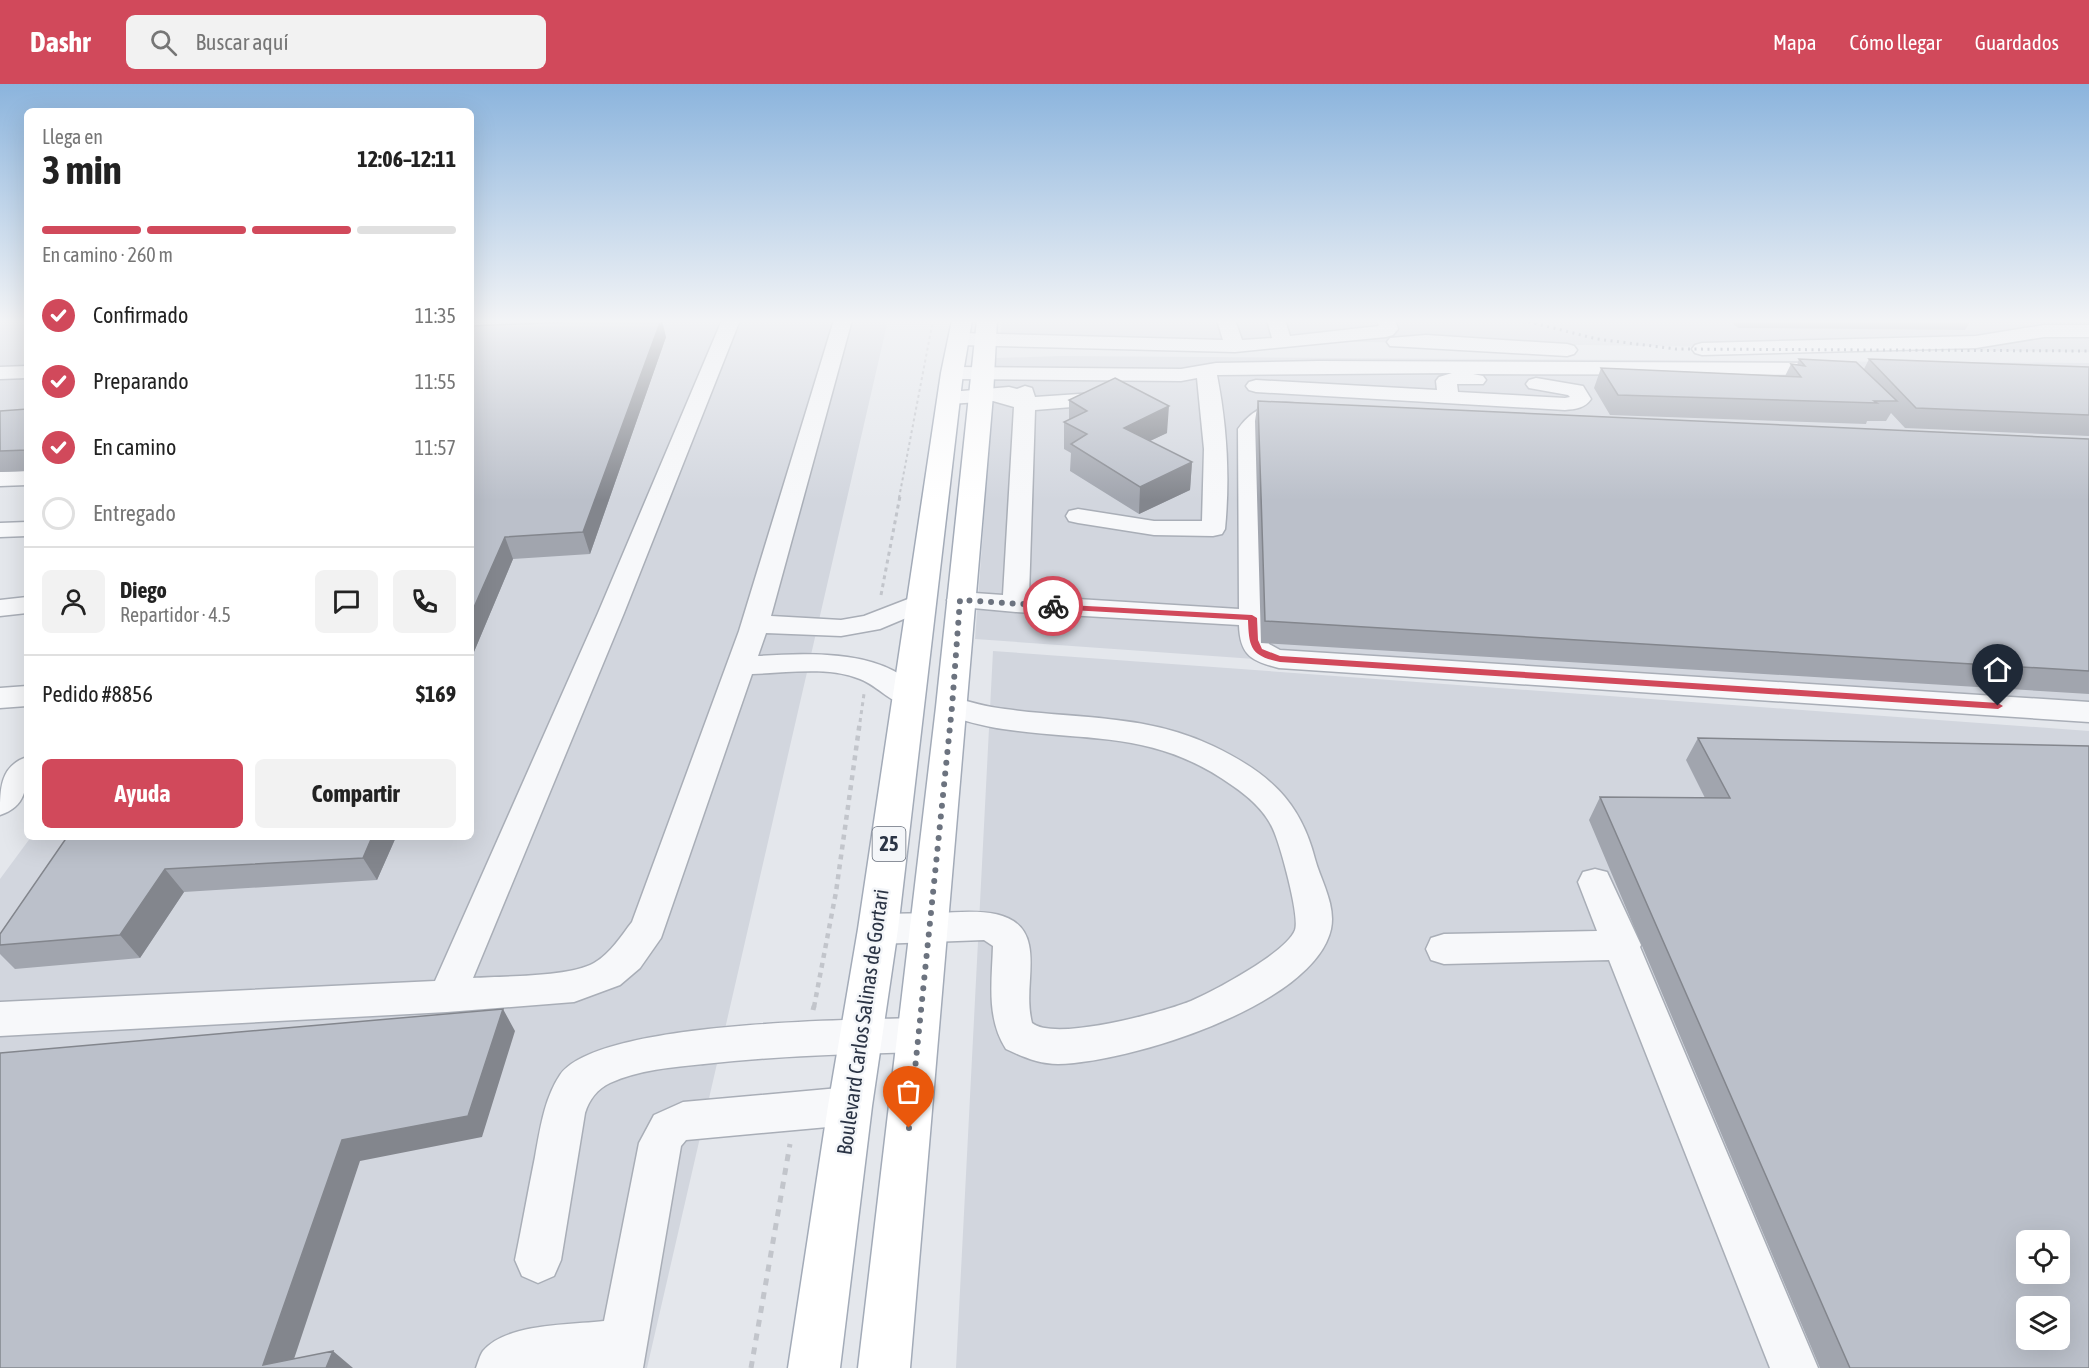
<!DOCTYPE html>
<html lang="es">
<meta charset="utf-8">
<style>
body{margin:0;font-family:"Asap Condensed",sans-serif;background:#f2f2f2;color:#222;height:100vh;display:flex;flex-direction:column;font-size:22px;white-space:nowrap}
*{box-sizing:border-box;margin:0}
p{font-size:20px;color:#767676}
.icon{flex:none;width:33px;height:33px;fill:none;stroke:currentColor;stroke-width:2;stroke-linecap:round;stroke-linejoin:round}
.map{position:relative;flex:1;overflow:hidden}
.panel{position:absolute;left:24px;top:24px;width:450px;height:732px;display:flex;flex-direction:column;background:#fff;border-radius:9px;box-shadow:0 6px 24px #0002}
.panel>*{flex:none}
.tools{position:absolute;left:2016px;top:1146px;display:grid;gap:12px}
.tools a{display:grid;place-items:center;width:54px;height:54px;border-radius:9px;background:#fff;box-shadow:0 6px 24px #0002;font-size:30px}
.pin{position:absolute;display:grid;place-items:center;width:51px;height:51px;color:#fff;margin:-62px -26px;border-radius:50% 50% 50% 0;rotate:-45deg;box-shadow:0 0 6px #0007}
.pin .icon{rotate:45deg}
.courier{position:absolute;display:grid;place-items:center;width:60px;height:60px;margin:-30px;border:4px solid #d1495b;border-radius:50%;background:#fff;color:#222;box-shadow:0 2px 8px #0007}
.head em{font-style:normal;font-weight:700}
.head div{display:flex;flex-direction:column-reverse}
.head{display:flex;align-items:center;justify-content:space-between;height:102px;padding:0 18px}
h1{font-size:39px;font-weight:700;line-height:45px}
.bar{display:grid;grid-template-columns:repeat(4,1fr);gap:9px 6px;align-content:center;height:72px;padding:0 18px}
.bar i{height:8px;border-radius:4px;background:#e0e0e0}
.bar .current{background:#d1495b}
.bar p{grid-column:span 4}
.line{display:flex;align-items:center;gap:15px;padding:0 18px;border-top:2px solid #e0e0e0}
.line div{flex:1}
.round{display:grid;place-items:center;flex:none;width:63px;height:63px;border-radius:9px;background:#f2f2f2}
ol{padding:0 18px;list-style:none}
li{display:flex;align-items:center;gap:18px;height:66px}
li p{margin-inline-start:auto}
li .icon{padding:6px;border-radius:50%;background:#d1495b;color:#fff;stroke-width:4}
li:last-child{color:#767676}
li i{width:33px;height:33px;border:3px solid #e0e0e0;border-radius:50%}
.action{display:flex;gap:12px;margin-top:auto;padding:12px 18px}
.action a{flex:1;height:69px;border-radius:9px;background:#d1495b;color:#fff;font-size:24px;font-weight:700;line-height:69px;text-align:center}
.action a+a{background:#f2f2f2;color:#222}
header{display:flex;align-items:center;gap:36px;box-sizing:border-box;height:84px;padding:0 30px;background:#d1495b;color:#fff}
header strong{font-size:28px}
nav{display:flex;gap:33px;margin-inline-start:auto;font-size:21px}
.search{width:420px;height:54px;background:#f2f2f2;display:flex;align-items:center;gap:15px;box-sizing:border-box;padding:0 21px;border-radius:9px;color:#767676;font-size:22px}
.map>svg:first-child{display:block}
.built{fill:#d2d6de;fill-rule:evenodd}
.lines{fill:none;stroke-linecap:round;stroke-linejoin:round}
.minor-casing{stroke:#a9aeb7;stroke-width:3}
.major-casing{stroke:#a3abb8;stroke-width:3}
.path-far3{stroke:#c2c5cb;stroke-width:2;stroke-dasharray:3 3;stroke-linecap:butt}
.path-far2{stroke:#c2c5cb;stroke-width:3;stroke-dasharray:4 4;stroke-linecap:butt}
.path-far1{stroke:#c2c5cb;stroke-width:4.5;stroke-dasharray:5 5;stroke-linecap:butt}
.path{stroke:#c2c5cb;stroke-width:5;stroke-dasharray:7 7;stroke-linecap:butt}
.minor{fill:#f7f8fa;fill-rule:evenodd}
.major{fill:#fff;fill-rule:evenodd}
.rail{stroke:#7d8696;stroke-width:3;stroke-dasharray:2 4.5;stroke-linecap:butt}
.wall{fill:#a1a5ae}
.shaded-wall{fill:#83868d}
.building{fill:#bbc0ca;stroke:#83868d;stroke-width:1.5;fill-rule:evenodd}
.route{fill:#d1495b}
.done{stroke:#6c737f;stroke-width:6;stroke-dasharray:0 10.8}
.labels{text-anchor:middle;stroke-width:5;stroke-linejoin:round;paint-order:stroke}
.shield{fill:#f4f6f9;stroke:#676e7b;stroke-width:1.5}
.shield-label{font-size:20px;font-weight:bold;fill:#2b3445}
.street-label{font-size:21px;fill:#2b3445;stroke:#f4f6f9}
</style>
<header>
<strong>Dashr</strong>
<div class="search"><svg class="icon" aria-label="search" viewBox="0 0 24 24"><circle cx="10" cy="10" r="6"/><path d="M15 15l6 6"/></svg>Buscar aquí</div>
<nav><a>Mapa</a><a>Cómo llegar</a><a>Guardados</a></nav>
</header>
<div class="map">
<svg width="2089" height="1284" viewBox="0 0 2089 1284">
<rect width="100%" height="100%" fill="#e4e7ec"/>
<path class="built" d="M 0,236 L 27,236 L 27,401 L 0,402 Z
M 471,236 L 888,236 L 647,1284 L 0,1284 L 0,795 L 31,753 L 471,753 Z
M 1002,236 L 2089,236 L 2089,268 L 1000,253 Z
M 1062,272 L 2089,279 L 2089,635 L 975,555 L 996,274 Z
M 993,567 L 2089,647 L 2089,1284 L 956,1284 ZM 2026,1156 L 2060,1156 L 2060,1190 L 2026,1190 ZM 2026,1222 L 2060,1222 L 2060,1256 L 2026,1256 Z"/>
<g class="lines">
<defs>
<path id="minor" d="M 722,236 L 740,236 L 624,529 L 473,894 C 503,892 570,893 594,879 C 611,869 621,852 632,838 L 739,547 L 834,236 L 852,236 L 771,532 L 841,536 L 864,532 L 921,510 L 930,512 L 934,518 L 930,524 L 880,545 L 841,552 L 766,549 L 758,572 C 808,569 892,564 923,613 L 918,620 C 895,626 881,603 860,595 C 828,582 786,589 752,590 L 661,854 L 640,884 L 620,901 L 574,918 L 447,928 L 0,952 L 0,918 L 435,897 L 598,529 Z
M 1217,236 L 1235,236 L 1242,256 L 1272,254 L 1267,236 L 1285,236 L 1290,252 L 1379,242 L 1377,236 L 1395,236 L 1398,245 L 1393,251 L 1386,253 L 1235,268 L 960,261 L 953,259 L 950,255 L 953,251 L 960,249 L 1223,256 Z
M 2044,241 L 2089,241 L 2089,253 L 2044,253 L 1976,264 L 1702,271 L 1695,269 L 1692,265 L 1695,261 L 1702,259 L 1976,252 Z
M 1426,251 L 1567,260 L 1574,262 L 1577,266 L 1574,270 L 1567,272 L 1390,262 L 1387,258 L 1390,254 Z
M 1318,277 L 1829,279 L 1836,281 L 1839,285 L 1836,289 L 1829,291 L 1473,290 L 1483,292 L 1486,296 L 1483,300 L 1457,300 L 1458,308 L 1565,314 L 1570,313 L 1568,311 L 1529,304 L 1526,300 L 1529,296 L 1536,294 L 1583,302 L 1591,315 C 1585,324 1576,325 1565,326 L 1256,308 L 1249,306 L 1246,302 L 1249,298 L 1256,296 L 1437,306 L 1436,297 L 1439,293 L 1452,289 L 1217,291 C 1227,342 1230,393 1225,445 L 1222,450 L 1213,452 L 1154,451 L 1078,439 L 1069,437 L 1066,432 L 1069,427 L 1078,425 L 1154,437 L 1202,437 L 1204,365 L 1197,294 L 1181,297 L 952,295 L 945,293 L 942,289 L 945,285 L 952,283 L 1181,285 L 1216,279 Z
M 27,282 L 27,294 L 0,295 L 0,283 Z
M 1025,302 L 1032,304 L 1035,313 L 1109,308 L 1116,310 L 1119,314 L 1116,318 L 1109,320 L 1035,326 L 1029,512 L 1239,525 L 1238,345 C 1252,324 1276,314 1301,321 L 1305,325 L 1301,329 L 1275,333 L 1260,345 L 1267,550 L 1269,560 L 1280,566 L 2089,618 L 2089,638 L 1279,584 C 1252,577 1240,572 1239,541 L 1016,528 L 951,522 L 947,516 L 951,510 L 960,508 L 1003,511 L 1014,323 L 993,317 L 950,320 L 943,318 L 940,314 L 943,310 L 950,308 L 1009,303 L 1017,305 Z
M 27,387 L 27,401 L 0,402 L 0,388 Z
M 27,438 L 27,452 L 0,453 L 0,439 Z
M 27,513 L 27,529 L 0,532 L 0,516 Z
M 27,602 L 27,622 L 0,624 L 0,604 Z
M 952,613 C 970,618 987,623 1005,625 C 1076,635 1147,630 1213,662 C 1267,688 1300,716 1315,775 C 1321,797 1336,821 1331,845 C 1314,922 1127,979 1058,980 C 1039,980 1023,973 1006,965 C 986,934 992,897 993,862 L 984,856 L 878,860 L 865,855 L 860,845 L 865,835 L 878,830 C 898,830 918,829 938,829 C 968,828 1021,820 1029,861 C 1034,885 1025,912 1032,939 C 1055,958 1164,928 1191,917 C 1214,907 1286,869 1295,846 C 1300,832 1280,760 1273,745 C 1265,727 1249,713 1233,702 C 1155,646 1091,658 1003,645 C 982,642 962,636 942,630 L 937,623 L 942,616 Z
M 27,673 C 27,698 29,722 0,731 C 0,705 0,682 27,673 Z
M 1595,785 L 1607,788 L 1641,861 L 1640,863 L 1818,1284 L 1770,1284 L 1609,876 L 1444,880 L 1431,876 L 1426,865 L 1431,854 L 1444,850 L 1597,847 L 1578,798 L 1583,788 Z
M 918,934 L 932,939 L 937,951 L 932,963 L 918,968 C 846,970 775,972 704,980 C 673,983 638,986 610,999 C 597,1005 589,1016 585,1029 L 561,1176 L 554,1192 L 538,1199 L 522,1192 L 515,1176 C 522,1142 528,1107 535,1073 C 540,1046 544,1015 560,991 C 597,937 851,936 918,934 Z
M 850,1003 L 864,1009 L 870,1022 L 864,1035 L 850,1041 L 686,1056 L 681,1062 L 643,1284 L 476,1284 C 478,1279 480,1271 483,1267 C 506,1239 571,1241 604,1237 L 639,1059 L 654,1031 L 683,1018 Z"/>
<path id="major" d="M 952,236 L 972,236 L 963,289 L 898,845 L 872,1022 L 840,1284 L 788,1284 L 828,1022 L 858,845 L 941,289 Z
M 977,236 L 997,236 L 993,311 L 910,1284 L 858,1284 L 936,623 Z"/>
</defs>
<use href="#minor" class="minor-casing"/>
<use href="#major" class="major-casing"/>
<path class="path-far3" d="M 899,414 L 933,236"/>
<path class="path-far2" d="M 881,511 L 900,412
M 860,638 L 864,610"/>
<path class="path-far1" d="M 814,923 L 836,808 L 860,637"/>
<path class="path" d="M 813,926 L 814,922
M 751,1284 L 790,1060"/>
<use href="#minor" class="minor"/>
<use href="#major" class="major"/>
<path class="rail" d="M 1522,236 L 1597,255 L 1676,265 L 2089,267"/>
</g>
<path class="wall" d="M 1729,236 L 1971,236 L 1965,246 L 1738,244 Z
M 471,242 L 666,253 L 590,470 L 513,475 L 471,575 Z
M 1799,275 L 1864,285 L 1869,275 L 2089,283 L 2089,352 L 1905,344 L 1891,329 L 1886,337 L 1867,337 L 1866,340 L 1610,331 L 1594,304 L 1601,284 L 1785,292 L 1791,280 L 1797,281 Z
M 1069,316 L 1167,349 L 1150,357 L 1192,378 L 1190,406 L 1139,430 L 1070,387 L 1071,369 L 1064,365 L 1064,338 L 1069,336 Z
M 1258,317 L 2089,355 L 2089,610 L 1261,559 L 1255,337 Z
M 27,325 L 27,387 L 0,388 L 0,327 Z
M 1698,654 L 2089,1284 L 1820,1284 L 1589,736 L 1600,713 L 1705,714 L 1686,676 Z
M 67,753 L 396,753 L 377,796 L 184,808 L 140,874 L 15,885 L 0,870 L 0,850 Z"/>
<path class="shaded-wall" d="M 661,236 L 662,236 L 666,253 L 590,470 L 583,448 Z
M 1169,322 L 1167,349 L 1122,370 L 1124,344 Z
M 1192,378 L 1190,406 L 1139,430 L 1140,403 Z
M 505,453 L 513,475 L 471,575 L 471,530 Z
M 372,753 L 396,753 L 377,796 L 363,774 Z
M 165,785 L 184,808 L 140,874 L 120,851 Z
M 503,925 L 515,947 L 482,1053 L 360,1077 L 291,1284 L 263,1281 L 342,1056 Z
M 333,1267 L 353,1284 L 326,1284 Z"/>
<path class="building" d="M 611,236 L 661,236 L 583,448 L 505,453 L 471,530 L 471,242 Z
M 1799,275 L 1856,278 L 1897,317 L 1874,317 L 1877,319 L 1618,311 L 1601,284 L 1801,293 L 1791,280 L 1805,282 Z
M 1869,275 L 2089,283 L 2089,331 L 1916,324 Z
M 1115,294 L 1169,322 L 1124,344 L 1192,378 L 1140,403 L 1071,360 L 1087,350 L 1064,338 L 1087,327 L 1069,316 Z
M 1258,317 L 2089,355 L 2089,587 L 1265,537 Z
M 27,325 L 27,366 L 0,367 L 0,327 Z
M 1698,654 L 2089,662 L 2089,1284 L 1850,1284 L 1600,713 L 1730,714 ZM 2026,1156 L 2060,1156 L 2060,1190 L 2026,1190 ZM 2026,1222 L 2060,1222 L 2060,1256 L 2026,1256 Z
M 67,753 L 372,753 L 363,774 L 165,785 L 120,851 L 0,861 L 0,850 Z
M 503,925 L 468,1032 L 342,1056 L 263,1281 L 333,1267 L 326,1284 L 0,1284 L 0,969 Z"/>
<linearGradient id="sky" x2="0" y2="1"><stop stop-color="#8bb4dd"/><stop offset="0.57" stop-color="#f3f4f6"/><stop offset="1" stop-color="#f3f4f6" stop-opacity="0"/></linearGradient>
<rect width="2089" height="416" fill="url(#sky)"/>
<path class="route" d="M 1050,520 L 1252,531 L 1257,534 L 1258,556 L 1262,565 L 1280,572 L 1998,619 L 2003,622 L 1998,625 L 1280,578 C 1251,572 1249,564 1248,536 L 1053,525 L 1048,522 Z"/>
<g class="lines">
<path class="done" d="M 909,1044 L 952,623 L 960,516 L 1053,522"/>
</g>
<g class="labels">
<rect class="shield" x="872.5" y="743" width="33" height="34" rx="4.5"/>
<g class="shield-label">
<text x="889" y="767">25</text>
</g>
<g class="street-label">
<text transform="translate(863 938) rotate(-82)" y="7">Boulevard Carlos Salinas de Gortari</text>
</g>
</g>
</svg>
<div class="tools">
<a><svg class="icon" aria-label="locate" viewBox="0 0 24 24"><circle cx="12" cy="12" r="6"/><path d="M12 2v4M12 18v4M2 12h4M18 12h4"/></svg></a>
<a><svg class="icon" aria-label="layers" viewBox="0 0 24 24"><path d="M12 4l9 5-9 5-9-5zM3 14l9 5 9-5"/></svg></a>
</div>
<div class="pin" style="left:909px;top:1044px;background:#ea580c"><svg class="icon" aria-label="bag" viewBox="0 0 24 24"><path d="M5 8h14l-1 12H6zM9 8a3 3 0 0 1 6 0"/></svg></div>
<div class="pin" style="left:1998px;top:622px;background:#1f2937"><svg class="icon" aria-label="home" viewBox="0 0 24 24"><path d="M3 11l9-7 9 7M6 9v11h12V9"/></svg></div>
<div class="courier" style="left:1053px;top:522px"><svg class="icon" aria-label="bike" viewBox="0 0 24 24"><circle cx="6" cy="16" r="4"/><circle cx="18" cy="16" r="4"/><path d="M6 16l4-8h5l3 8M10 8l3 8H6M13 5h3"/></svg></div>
<section class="panel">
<div class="head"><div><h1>3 min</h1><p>Llega en</p></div><em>12:06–12:11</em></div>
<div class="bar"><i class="current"></i><i class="current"></i><i class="current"></i><i></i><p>En camino · 260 m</p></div>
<ol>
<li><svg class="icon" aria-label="check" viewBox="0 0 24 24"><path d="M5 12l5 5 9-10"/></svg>Confirmado<p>11:35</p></li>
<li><svg class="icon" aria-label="check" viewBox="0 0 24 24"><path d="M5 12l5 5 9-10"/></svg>Preparando<p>11:55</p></li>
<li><svg class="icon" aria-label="check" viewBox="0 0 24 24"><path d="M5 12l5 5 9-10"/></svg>En camino<p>11:57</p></li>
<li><i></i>Entregado</li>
</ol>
<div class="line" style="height:108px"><a class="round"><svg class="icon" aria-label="person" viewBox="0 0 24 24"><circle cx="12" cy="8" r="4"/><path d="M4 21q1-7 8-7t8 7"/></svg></a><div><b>Diego</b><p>Repartidor · 4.5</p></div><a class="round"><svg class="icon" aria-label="chat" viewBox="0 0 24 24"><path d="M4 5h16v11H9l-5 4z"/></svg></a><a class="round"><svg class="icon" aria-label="phone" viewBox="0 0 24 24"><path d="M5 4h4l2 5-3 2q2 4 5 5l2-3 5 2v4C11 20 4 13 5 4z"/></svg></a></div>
<div class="line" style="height:78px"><div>Pedido #8856</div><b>$169</b></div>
<div class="action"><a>Ayuda</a><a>Compartir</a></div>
</section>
</div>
